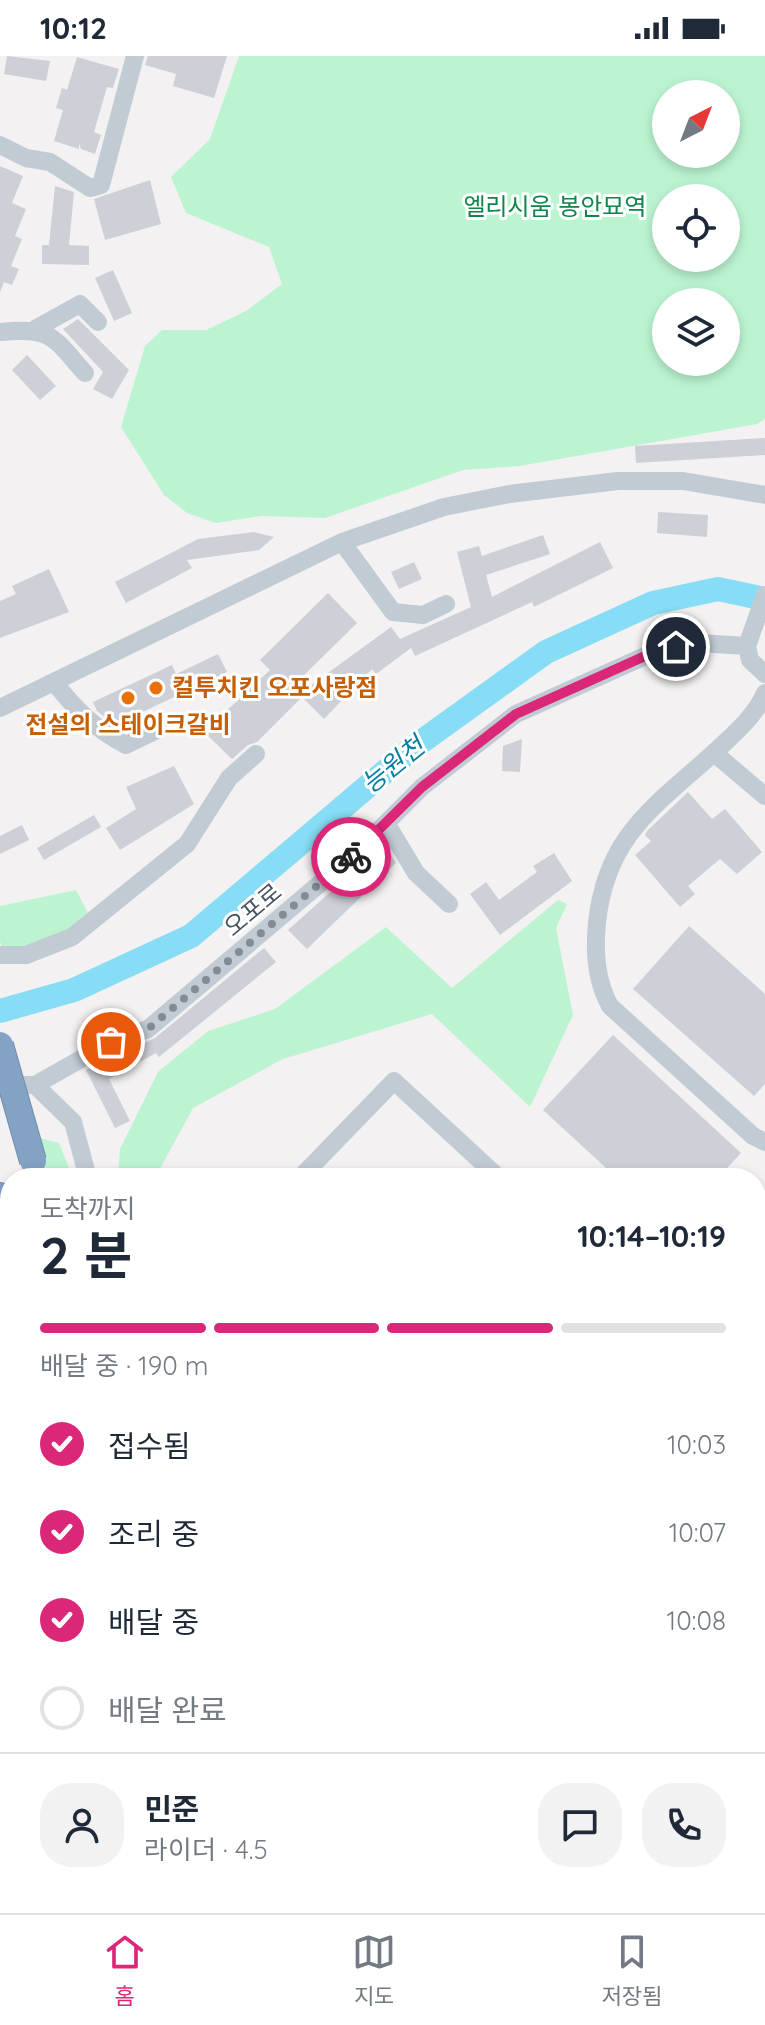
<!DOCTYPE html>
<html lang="ko">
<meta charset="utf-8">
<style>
body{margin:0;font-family:Quicksand,"Noto Sans KR",sans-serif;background:#f2f2f3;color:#1f2937;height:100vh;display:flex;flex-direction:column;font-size:30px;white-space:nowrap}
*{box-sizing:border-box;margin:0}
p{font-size:26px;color:#747a83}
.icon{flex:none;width:44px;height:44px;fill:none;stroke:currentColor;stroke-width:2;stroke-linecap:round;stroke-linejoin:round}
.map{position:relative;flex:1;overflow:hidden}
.side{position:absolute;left:0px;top:1112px;width:766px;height:746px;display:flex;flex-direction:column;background:#fff;border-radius:32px 32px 0 0;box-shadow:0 4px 12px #0003}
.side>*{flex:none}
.needle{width:52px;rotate:42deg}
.fabs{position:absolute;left:652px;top:24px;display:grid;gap:16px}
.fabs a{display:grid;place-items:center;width:88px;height:88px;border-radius:50%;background:#fff;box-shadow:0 4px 12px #0003;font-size:40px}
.pin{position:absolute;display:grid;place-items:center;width:68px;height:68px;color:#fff;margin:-34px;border:4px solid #fff;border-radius:50%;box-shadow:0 2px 8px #0007}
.courier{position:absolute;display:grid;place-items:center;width:80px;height:80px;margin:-40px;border:6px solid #db2777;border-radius:50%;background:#fff;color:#222;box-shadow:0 2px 10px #0007}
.head em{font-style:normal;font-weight:700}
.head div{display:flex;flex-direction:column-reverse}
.head{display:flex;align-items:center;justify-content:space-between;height:136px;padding:0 40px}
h1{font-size:52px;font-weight:700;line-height:60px}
.bar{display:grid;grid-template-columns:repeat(4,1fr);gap:12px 8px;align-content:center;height:96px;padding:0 40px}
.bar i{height:10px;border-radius:6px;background:#e0e1e3}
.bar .active{background:#db2777}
.bar p{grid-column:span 4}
.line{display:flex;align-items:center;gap:20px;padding:0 40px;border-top:2px solid #e0e1e3}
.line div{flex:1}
.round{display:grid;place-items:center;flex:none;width:84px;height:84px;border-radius:32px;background:#f2f2f3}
ol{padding:0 40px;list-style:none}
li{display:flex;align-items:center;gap:24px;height:88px}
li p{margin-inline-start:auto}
li .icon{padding:8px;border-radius:50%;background:#db2777;color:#fff;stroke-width:4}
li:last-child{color:#747a83}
li i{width:44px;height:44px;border:4px solid #e0e1e3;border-radius:50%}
.status{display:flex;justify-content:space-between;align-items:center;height:56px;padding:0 40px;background:#fff;direction:ltr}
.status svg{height:22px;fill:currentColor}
.dock{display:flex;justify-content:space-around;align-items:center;height:112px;border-top:2px solid #e0e1e3;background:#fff;font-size:22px;color:#747a83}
.dock a{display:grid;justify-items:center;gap:4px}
.dock .active{color:#db2777}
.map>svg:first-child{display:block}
.green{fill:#bcf4d2;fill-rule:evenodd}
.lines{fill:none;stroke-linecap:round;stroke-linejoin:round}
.river{stroke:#86ddf5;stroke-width:24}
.building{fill:#cdd0d6}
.highway-casing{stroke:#6f8eb0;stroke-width:28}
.minor{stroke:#c1cbd4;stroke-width:18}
.highway{stroke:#84a3c4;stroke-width:26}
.highway-bridge-casing{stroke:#6f8eb0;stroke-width:28;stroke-linecap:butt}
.highway-bridge{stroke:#84a3c4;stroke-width:26}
.done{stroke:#838b93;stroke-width:8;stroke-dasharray:0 14.4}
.route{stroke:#db2777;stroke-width:10}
.food-dot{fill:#e8710a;stroke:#fff;stroke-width:3}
.labels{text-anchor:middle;stroke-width:6;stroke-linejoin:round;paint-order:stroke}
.park-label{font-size:24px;fill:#0e854b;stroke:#fff}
.food-label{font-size:24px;font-weight:bold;fill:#c56008;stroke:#fff;text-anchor:start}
.street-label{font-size:24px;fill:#475461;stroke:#fff}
.water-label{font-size:26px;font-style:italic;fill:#037fa1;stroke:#fff}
</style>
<div class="status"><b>10:12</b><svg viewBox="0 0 49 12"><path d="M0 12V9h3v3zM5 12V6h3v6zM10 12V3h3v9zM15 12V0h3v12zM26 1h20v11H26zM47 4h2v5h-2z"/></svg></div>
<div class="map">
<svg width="765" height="1857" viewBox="0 0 765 1857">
<rect width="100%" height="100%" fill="#f3f1f1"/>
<path class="green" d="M 239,0 L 765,0 L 765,363 L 757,368 L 520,410 L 463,414 L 325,462 L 261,460 L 216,467 L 187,457 L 164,439 L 121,371 L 145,290 L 162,274 L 206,274 L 246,255 L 282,228 L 269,191 L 186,157 L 171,121 L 210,83 ZM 666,38 L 726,38 L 726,98 L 666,98 ZM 666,142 L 726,142 L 726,202 L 666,202 ZM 666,246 L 726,246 L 726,306 L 666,306 Z
M 76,834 L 96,873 L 60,878 L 5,896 L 0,886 L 0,850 Z
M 558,844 L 567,848 L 556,872 L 573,959 L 530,1051 L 432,958 L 283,1003 L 193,1052 L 155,1122 L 118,1122 L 120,1093 L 158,1016 L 208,975 L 275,953 L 386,871 L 452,932 Z
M 36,1081 L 59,1087 L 73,1122 L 44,1122 Z
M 756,1301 L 765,1306 L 765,1378 L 756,1379 Z
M 765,1778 L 765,1857 L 715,1857 L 718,1848 L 756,1848 L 756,1780 Z
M 92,1848 L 451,1848 L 441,1857 L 91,1857 Z"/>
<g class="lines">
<path class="river" d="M 0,955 L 74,934 L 191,880 L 414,691 L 546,596 L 653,547 L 718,533 L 765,543"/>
</g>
<path class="building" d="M 7,0 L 50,5 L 46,25 L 4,18 Z
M 148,0 L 227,0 L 214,42 L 173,30 L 176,18 L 145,9 Z
M 77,1 L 119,13 L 113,32 L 107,31 L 94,76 L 101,79 L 95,98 L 81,93 L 79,87 L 79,93 L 54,85 L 63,54 L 56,52 L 62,32 L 67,34 Z
M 0,110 L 23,120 L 12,147 L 26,153 L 15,180 L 22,183 L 11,210 L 19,213 L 12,229 L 4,226 L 0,236 Z
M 150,124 L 161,168 L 105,184 L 94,143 Z
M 55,130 L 74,136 L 69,189 L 89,190 L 89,209 L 42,208 L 42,189 L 49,189 Z
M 113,214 L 132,257 L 114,265 L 95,222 Z
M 78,263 L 129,314 L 112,343 L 93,333 L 103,316 L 63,273 Z
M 27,299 L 56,330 L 40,344 L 12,314 Z
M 765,382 L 765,399 L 636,407 L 635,390 Z
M 658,456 L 708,459 L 707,481 L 657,477 Z
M 254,476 L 274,481 L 259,494 L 187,504 L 192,512 L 126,547 L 115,526 L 198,483 Z
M 543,479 L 550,498 L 486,519 L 492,541 L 600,486 L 613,512 L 534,551 L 532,546 L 415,600 L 411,592 L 376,618 L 372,613 L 324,663 L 302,641 L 257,686 L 248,689 L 232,703 L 204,676 L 270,614 L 260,604 L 328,537 L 357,567 L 293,630 L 299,638 L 391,571 L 400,583 L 471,551 L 457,496 L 479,490 L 482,500 Z
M 414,506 L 422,523 L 399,533 L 391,516 Z
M 49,513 L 69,556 L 0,582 L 0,545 L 16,538 L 12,530 Z
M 218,598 L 227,616 L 115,669 L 97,655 L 93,646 L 172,609 L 176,618 Z
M 522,683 L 520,716 L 502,715 L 503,690 Z
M 174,710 L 194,748 L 120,794 L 106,772 L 136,753 L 126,731 Z
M 688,736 L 712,763 L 725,753 L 762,796 L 737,818 L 720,803 L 688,830 L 695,838 L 680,851 L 635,799 L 651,785 L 645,779 L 647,775 Z
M 94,759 L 101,771 L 44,804 L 37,792 Z
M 22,769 L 29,784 L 0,798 L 0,780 Z
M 384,788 L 396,807 L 307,893 L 288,874 Z
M 554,797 L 572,825 L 500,879 L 470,838 L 486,826 L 499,844 L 537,816 L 533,810 Z
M 689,870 L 765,938 L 765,1028 L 754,1040 L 633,933 Z
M 264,892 L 276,906 L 159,1001 L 156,997 L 109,1023 L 130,1065 L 115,1072 L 86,1014 L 155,982 Z
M 613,979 L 741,1097 L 718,1122 L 617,1122 L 543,1054 Z"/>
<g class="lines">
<defs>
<path id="highway" d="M 0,1140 L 10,1173
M 0,1245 L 10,1279
M 0,1313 L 10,1362
M 53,1848 L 54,1857
M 75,1848 L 76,1857"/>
</defs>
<use href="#highway" class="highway-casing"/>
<path class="minor" d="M 0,89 L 26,102 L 50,106 L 90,132 L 101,129 L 135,0
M 35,273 L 80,248 L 98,266
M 0,276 C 52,271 52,280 85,317
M 342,486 L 393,556 L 423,559 L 446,548
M 765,539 L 747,590 L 750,604 L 765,618
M 54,626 C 75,653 95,673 126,689 L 159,673
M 765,637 C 756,659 735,677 718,693 C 657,749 606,778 597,867 C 594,896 596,925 610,950 L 753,1080 L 765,1086
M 0,652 L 342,486 L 444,451 L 509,438 L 618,425 L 683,425 L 765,439
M 714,697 L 765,740
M 386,767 L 416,817 L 449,848
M 0,899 L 26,899 L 72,881 L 187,788 L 229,722 L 256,698
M 23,1029 L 35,1029 L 73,1066 L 88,1122
M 35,1029 L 111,986 L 148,973 L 356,797 L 422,731 L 516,658 L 654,596 L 698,587 L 747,590
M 300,1122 L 394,1025 L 499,1122
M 756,1227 L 765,1230
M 756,1531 L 765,1533
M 706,1857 L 707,1848"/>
<use href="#highway" class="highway"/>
<defs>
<path id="highway-bridge" d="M 0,989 L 33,1105"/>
</defs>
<use href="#highway-bridge" class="highway-bridge-casing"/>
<use href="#highway-bridge" class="highway-bridge"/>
</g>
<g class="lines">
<path class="done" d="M 111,986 L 148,973 L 351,801"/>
<path class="route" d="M 351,801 L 422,731 L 516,658 L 654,596 L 676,591"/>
</g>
<g class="food-dot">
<circle cx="156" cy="632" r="8"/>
<circle cx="128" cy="642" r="8"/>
</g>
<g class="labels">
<g class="park-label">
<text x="555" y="159">엘리시움 봉안묘역</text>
</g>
<g class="food-label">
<text x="172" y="640">컬투치킨 오포사랑점</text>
<text x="128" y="677" text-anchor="middle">전설의 스테이크갈비</text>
</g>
<g class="street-label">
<text transform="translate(253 854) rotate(-40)" y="8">오포로</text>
</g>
<g class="water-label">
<text transform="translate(393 709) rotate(-39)" y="9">능원천</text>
</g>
</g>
</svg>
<div class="fabs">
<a><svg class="needle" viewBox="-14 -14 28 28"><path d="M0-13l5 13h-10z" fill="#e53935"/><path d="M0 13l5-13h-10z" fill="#747a83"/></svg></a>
<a><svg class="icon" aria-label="locate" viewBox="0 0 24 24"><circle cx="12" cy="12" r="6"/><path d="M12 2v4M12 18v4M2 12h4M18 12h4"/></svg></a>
<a><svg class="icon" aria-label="layers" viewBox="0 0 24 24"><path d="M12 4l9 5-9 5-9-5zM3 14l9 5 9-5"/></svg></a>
</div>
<div class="pin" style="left:111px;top:986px;background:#ea580c"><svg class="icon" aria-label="bag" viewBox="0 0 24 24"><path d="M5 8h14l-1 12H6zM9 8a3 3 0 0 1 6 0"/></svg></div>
<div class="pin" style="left:676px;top:591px;background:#1f2937"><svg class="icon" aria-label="home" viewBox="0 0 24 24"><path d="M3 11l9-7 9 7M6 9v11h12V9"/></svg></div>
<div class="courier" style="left:351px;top:801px"><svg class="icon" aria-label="bike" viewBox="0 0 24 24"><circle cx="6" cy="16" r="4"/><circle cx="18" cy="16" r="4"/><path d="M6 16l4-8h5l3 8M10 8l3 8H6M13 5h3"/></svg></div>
<section class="side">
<div class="head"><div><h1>2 분</h1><p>도착까지</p></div><em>10:14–10:19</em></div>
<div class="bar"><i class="active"></i><i class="active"></i><i class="active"></i><i></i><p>배달 중 · 190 m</p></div>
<ol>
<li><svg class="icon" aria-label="check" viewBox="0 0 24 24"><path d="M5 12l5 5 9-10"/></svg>접수됨<p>10:03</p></li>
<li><svg class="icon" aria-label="check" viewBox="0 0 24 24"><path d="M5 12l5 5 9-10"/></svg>조리 중<p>10:07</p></li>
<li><svg class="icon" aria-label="check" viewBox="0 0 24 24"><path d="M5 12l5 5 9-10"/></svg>배달 중<p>10:08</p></li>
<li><i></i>배달 완료</li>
</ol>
<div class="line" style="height:144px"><a class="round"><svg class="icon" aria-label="person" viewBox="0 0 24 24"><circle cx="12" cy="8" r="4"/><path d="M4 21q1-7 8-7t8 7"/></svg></a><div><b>민준</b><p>라이더 · 4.5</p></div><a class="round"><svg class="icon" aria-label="chat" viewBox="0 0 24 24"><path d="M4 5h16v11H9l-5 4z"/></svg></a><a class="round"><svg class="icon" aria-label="phone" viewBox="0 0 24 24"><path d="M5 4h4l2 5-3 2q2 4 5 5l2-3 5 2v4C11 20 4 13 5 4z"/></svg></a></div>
</section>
</div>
<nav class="dock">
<a class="active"><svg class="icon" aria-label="home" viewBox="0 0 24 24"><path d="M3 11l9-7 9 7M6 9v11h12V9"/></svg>홈</a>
<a><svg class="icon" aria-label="map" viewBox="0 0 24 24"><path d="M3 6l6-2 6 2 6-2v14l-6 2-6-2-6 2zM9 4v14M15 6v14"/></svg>지도</a>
<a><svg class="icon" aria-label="saved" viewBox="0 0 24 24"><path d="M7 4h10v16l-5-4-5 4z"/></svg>저장됨</a>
</nav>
